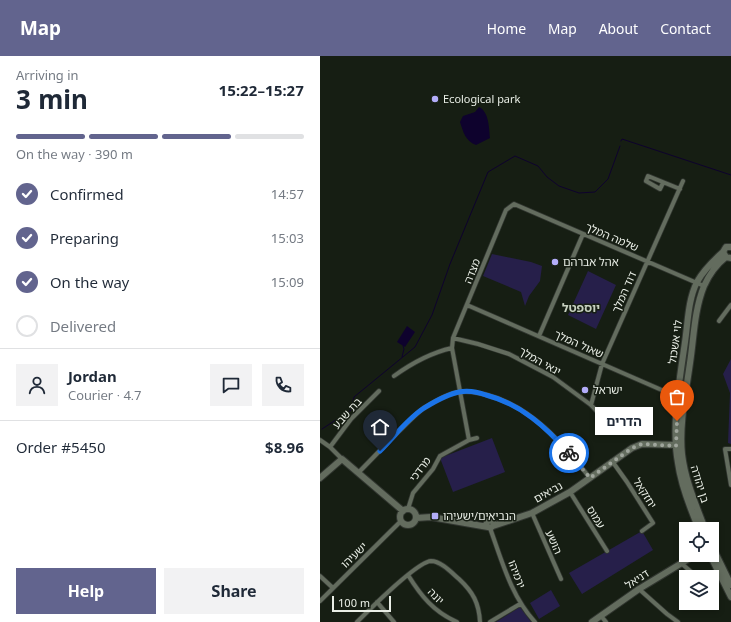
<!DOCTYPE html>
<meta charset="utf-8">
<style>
body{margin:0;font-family:Georgia,"Noto Sans Hebrew",serif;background:#f2f2f3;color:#1f2937;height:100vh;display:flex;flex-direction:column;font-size:15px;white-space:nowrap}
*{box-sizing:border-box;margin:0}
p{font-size:13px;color:#747a83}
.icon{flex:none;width:22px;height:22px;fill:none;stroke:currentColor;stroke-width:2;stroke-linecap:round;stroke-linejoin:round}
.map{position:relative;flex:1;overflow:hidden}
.side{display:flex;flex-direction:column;background:#fff;width:320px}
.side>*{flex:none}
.controls{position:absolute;left:359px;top:466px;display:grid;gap:8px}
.controls a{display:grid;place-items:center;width:40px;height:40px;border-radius:0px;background:#fff;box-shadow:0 2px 6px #0003;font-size:20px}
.scale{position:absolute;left:12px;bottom:10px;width:59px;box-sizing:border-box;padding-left:4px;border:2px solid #e9eee6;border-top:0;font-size:11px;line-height:14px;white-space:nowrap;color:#e9eee6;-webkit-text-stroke:3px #161e13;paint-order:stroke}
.pin{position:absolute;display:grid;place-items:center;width:34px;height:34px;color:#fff;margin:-41px -17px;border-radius:50% 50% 50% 0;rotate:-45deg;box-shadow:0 0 4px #0007}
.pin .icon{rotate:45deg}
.courier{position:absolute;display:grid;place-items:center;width:40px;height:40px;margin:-20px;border:3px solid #1a73e8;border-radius:50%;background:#fff;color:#222;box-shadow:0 1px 5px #0007}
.bubble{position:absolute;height:28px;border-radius:0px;background:#fff;box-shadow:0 2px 6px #0003;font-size:13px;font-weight:700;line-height:28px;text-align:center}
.overview em{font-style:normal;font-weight:700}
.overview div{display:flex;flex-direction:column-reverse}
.overview{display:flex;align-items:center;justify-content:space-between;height:68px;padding:0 16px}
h1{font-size:26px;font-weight:700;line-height:30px}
.bar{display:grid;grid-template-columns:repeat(4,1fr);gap:6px 4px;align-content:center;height:48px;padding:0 16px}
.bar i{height:5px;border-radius:3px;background:#e0e1e3}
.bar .on{background:#62648e}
.bar p{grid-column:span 4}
.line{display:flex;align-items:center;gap:10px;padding:0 16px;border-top:1px solid #e0e1e3}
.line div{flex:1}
.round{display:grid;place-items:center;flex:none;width:42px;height:42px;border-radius:0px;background:#f2f2f3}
ol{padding:0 16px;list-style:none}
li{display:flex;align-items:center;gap:12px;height:44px}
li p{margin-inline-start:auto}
li .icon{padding:4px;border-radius:50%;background:#62648e;color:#fff;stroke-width:4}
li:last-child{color:#747a83}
li i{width:22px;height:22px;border:2px solid #e0e1e3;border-radius:50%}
.cta{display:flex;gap:8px;margin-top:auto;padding:8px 16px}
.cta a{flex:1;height:46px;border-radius:0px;background:#62648e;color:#fff;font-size:16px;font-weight:700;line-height:46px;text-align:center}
.cta a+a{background:#f2f2f3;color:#1f2937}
header{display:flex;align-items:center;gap:24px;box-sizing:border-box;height:56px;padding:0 20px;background:#62648e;color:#fff}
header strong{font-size:19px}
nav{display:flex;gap:22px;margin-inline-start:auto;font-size:14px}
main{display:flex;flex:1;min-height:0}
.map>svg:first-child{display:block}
.green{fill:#261f4a}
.water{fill:#0e022d}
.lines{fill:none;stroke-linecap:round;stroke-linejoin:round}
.stream{stroke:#0e022d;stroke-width:1}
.street-casing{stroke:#313630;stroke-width:5.5}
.secondary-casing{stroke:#313630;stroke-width:8}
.street{stroke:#636c5e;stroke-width:4}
.secondary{stroke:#636c5e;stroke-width:6}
.done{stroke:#9fa59c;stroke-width:4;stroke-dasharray:0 7.2}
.route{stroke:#1a73e8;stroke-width:5}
.poi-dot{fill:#b3adf9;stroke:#161e13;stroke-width:1.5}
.labels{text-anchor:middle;stroke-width:3;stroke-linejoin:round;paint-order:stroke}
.poi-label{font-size:11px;fill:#e9eee6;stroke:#161e13;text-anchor:start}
.street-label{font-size:11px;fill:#e9eee6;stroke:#161e13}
.neighbourhood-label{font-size:12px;font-weight:bold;fill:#c6d0c0;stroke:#161e13}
</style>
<header>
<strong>Map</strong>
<nav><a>Home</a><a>Map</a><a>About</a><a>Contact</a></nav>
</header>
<main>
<section class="side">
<div class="overview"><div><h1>3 min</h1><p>Arriving in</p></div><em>15:22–15:27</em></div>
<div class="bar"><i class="on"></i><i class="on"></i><i class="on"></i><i></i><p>On the way · 390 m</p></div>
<ol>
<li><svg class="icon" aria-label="check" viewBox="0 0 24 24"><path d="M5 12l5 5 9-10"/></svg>Confirmed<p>14:57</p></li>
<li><svg class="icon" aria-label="check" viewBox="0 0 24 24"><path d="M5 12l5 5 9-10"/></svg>Preparing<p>15:03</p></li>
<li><svg class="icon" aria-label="check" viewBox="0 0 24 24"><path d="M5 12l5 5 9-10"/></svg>On the way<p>15:09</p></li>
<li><i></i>Delivered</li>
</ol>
<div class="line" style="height:72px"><a class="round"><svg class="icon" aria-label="person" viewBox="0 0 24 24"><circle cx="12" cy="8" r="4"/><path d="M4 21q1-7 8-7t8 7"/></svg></a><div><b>Jordan</b><p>Courier · 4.7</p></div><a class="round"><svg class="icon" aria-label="chat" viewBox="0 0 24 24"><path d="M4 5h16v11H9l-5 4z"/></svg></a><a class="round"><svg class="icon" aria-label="phone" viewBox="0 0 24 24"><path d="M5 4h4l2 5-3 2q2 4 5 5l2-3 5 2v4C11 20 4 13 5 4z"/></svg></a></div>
<div class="line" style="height:52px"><div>Order #5450</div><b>$8.96</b></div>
<div class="cta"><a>Help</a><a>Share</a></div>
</section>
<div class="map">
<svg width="411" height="566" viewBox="0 0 411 566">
<rect width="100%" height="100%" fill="#161e13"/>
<path class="green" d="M 172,198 L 211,206 L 222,210 L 220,225 L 209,240 L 205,250 L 201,236 L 163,220 Z
M 268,215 L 296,229 L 276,273 L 248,259 Z
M 411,303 L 411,388 L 408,387 L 410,337 L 403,318 Z
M 172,382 L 185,416 L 133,436 L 120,402 Z
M 322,475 L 333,494 L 262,538 L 249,517 Z
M 231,534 L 240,550 L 219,563 L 210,547 Z
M 200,551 L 211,566 L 176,566 Z"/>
<path class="water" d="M 159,51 C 169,56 169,71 170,82 L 156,89 C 145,85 143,75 140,66 L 143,60 L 155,56 Z
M 87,270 L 95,276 L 85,291 L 77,286 Z"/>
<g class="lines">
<path class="stream" d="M 301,85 L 302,83 L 411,119
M 82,301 L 84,293 L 83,290
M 2,373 L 31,354 L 34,341 L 95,291 L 112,259 L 130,208 L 168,116 L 195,100 L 218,110 L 227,121 L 239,130 L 259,137 L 275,136 L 288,123 L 300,90"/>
<defs>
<path id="street" d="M 343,127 L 340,133 L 326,125 L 328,120 L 360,133
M 147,249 L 360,342
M 399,265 L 411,249
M 219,280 L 263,178
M 133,282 L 158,288 L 189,298 L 233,321 L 271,349 L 286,365
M 74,320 C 92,307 110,297 132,292
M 271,349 L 282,308 L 363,125
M 0,384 L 10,391 L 22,403
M 149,384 L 132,292 L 133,282 L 186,154 L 194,148 L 384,230
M 10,391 L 31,363 L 59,335
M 411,393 L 405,393 L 411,429
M 292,405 L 307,426 L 333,467 L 322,475
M 39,416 C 52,403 64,390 77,377 C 86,369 94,359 104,352 C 114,346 128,337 140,336 C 149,334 158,337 167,339 C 212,351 242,387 270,422
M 250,436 L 287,495
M 88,453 L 93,437 L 113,413 L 120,400 L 149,384 L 157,382
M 212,457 L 241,523
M 170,472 C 182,505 191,540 215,566
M 361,507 L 377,521
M 88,519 C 101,540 114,556 137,566
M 0,520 L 13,532
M 319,533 L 347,558 L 358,566
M 392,533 L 394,535
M 0,545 L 81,465
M 57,546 L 74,566
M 281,560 L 286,566
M 37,566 C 49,554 97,506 111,505 C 121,505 132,517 139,523 C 153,536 159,547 160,566
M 170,566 L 200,548"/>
<path id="secondary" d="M 411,191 L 406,191 L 403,196 L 406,201 L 411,202
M 0,422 L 22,403 L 83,455
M80 461a8 8 0 1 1 16 0a8 8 0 1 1-16 0Z
M 96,462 L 111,461 L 168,471
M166.5 468a3.5 3.5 0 1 1 7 0a3.5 3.5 0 1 1-7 0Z
M 173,470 L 212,457 L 250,436 L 312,392 L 322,388 L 358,389
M 379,473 C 370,452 361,429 358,407 C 351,370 360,322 365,286 C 368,266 368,244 377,226 C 383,215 393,205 403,196
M 385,473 C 376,449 365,424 362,398 C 359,369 366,336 370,307 C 374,281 374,255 384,230 C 389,219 396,209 406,201
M 392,490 L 411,529
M 390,499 L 411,541
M 272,566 L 319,533 L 375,499"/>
</defs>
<use href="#street" class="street-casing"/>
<use href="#secondary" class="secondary-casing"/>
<use href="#street" class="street"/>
<use href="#secondary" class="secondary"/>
</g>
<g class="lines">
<path class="done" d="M 249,397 L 270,422 L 312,392 L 322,388 L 356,390 L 357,365"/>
<path class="route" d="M 60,395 C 74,381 87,363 104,352 C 114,346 127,338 139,336 C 148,334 158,336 166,339 C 201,348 226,371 249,397"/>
</g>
<g class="poi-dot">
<circle cx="115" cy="43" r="4"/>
<circle cx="235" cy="206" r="4"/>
<circle cx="265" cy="334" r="4"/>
<rect x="111" y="456" width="8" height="8" rx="2"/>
</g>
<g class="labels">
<g class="poi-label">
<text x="123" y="47">Ecological park</text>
<text x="243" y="210">אהל אברהם</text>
<text x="273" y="338">ישראל</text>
<text x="123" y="464">הנביאים/ישעיהו</text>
</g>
<g class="street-label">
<text transform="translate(292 181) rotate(23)" y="4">שלמה המלך</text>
<text transform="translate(152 215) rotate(-68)" y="4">מצדה</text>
<text transform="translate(304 236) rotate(-66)" y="4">דוד המלך</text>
<text transform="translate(355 286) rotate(-82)" y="4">לוי אשכול</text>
<text transform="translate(259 288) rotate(24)" y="4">שאול המלך</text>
<text transform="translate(220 305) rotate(29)" y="4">ינאי המלך</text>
<text transform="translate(27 357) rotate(-48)" y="4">בת שבע</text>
<text transform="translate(100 413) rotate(-53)" y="4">מרדכי</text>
<text transform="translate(380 428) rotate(73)" y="4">בן יהודה</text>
<text transform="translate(228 436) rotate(-29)" y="4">נביאים</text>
<text transform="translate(325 437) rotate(58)" y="4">יחזקאל</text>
<text transform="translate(276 461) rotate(58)" y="4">עמוס</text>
<text transform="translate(234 486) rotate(66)" y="4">הושע</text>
<text transform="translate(34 499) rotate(-44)" y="4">ישעיהו</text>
<text transform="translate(197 518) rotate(69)" y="4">ירמיהו</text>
<text transform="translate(317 523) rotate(-33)" y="4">דניאל</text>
<text transform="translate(116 540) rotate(45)" y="4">יונה</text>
</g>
<g class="neighbourhood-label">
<text x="261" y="256">יוספטל</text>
</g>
</g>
</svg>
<div class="controls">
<a><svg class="icon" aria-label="locate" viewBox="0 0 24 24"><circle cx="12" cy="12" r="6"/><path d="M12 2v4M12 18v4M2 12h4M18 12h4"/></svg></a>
<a><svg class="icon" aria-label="layers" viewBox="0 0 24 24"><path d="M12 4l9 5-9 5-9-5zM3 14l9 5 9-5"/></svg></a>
</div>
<div class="scale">100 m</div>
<div class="pin" style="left:357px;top:365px;background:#ea580c"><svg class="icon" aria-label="bag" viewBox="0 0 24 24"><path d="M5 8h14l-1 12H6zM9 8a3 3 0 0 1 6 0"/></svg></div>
<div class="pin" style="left:60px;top:395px;background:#1f2937"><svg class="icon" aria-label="home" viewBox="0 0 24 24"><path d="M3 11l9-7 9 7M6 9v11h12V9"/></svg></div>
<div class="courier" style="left:249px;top:397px"><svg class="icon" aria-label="bike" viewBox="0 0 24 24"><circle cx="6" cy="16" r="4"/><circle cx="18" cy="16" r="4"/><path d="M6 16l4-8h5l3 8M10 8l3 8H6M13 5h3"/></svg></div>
<div class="bubble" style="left:275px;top:351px;width:58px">הדרים</div>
</div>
</main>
